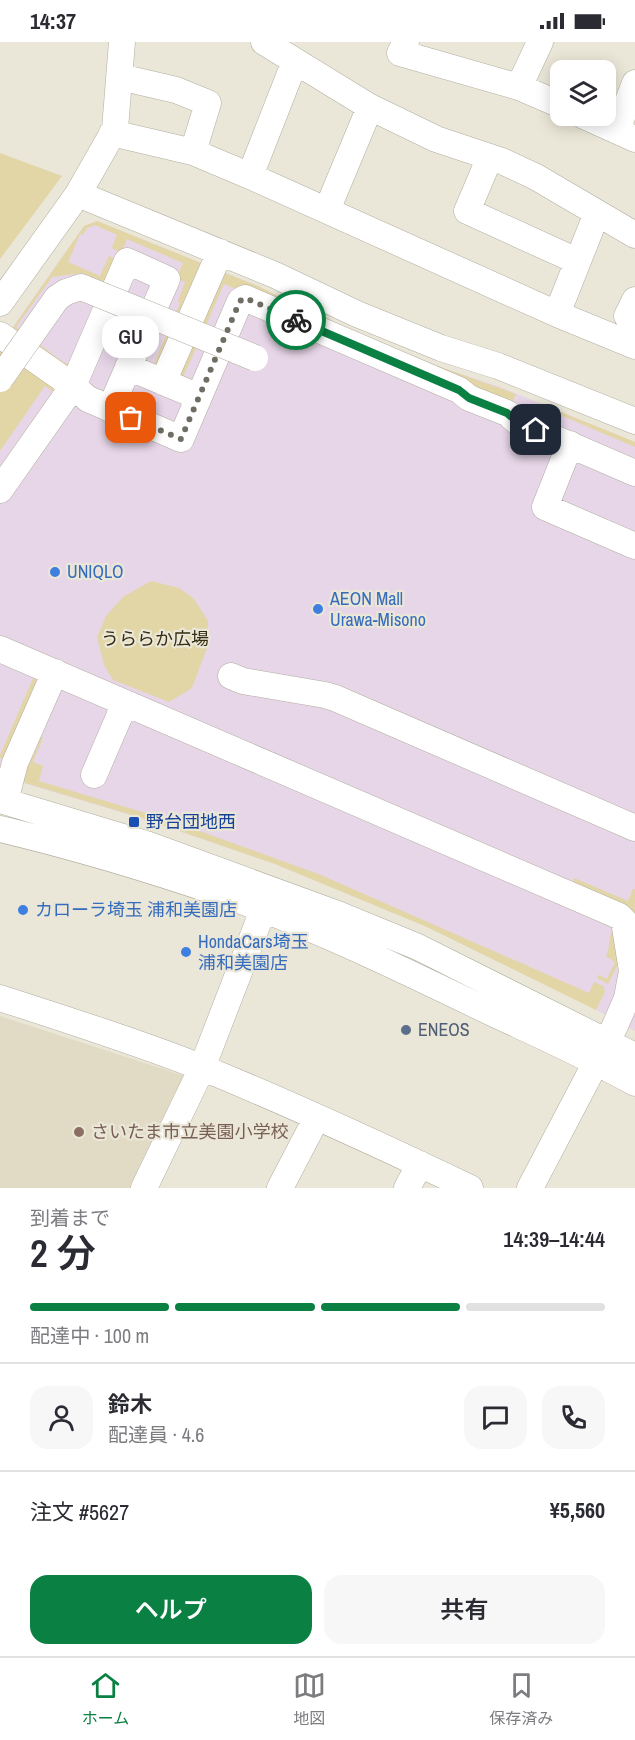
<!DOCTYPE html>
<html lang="ja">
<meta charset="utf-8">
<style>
body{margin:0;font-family:"Archivo Narrow","Noto Sans JP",sans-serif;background:#f7f7f7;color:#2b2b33;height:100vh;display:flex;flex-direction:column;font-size:22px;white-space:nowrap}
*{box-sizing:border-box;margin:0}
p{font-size:20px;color:#7c7c81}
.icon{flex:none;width:33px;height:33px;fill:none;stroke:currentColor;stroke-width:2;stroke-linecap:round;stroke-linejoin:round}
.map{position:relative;height:1146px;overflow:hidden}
.panel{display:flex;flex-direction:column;background:#fff;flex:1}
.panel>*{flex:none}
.controls{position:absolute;left:550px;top:18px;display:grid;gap:12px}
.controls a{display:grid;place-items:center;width:66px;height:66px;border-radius:12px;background:#fff;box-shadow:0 3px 15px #0003;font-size:30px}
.pin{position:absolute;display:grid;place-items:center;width:51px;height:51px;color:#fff;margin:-26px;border-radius:12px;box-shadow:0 3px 9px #0006}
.courier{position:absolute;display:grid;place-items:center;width:60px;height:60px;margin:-30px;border:4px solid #0b8043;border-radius:50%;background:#fff;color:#222;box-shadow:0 2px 8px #0007}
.bubble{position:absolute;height:42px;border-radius:18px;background:#fff;box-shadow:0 3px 15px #0003;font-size:20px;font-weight:600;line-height:42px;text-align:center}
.overview em{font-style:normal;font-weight:600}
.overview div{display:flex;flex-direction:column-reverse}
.overview{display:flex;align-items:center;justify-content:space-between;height:102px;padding:0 30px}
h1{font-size:39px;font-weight:600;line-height:45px}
.bar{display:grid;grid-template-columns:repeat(4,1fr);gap:9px 6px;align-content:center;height:72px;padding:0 30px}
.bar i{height:8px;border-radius:4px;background:#e1e1e2}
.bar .active{background:#0b8043}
.bar p{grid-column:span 4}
.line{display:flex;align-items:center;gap:15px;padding:0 30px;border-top:2px solid #e1e1e2}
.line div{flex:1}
.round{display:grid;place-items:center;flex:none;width:63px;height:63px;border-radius:18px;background:#f7f7f7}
.primary-button{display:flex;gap:12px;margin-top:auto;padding:12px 30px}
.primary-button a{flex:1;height:69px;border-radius:18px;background:#0b8043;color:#fff;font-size:24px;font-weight:600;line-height:69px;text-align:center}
.primary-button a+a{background:#f7f7f7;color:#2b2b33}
.status{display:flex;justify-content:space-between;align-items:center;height:42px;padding:0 30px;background:#fff;direction:ltr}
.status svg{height:16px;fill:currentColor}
.tab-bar{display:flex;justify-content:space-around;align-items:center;height:84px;border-top:2px solid #e1e1e2;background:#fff;font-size:16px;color:#7c7c81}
.tab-bar a{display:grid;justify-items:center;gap:3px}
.tab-bar .active{color:#0b8043}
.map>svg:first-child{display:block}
.commercial{fill:#e7d6e8}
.built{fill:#e1dbc5}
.green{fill:#e2d5a6}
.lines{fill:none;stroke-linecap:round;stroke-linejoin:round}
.minor-casing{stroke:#b1ad9f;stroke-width:27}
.minor{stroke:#fff;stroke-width:26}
.minor-bridge-casing{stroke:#b1ad9f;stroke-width:27;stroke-linecap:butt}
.minor-bridge{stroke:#fff;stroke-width:26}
.done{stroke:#6f6d64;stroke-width:6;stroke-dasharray:0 10.8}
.route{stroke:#0b8043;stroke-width:8}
.shop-dot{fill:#3f7fe0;stroke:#ebe7d8;stroke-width:2}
.transit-dot{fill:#1a4fb4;stroke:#ebe7d8;stroke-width:2}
.service-dot{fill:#5c6f8a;stroke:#ebe7d8;stroke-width:2}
.education-dot{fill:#8d6e63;stroke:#ebe7d8;stroke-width:2}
.labels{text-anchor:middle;stroke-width:4.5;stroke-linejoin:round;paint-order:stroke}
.shop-label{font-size:18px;fill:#366cbe;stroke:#ebe7d8;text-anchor:start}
.park-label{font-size:18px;fill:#342d11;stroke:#ebe7d8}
.transit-label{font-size:18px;fill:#164399;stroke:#ebe7d8;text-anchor:start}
.service-label{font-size:18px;fill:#4e5e75;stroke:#ebe7d8;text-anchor:start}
.education-label{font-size:18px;fill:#785e54;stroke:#ebe7d8;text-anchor:start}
</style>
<div class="status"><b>14:37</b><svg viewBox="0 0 49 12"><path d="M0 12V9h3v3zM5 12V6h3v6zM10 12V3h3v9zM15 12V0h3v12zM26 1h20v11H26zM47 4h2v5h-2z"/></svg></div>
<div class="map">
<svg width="635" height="1146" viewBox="0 0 635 1146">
<rect width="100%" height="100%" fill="#ebe7d8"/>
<path class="commercial" d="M 97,179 L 258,244 L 331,281 L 435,323 L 500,345 L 635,400 L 635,989 L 589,964 L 427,885 L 275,822 L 140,776 L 0,734 L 0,303 L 84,184 Z"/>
<path class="built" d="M 0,974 L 185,1034 L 133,1146 L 0,1146 Z"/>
<path class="green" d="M 0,111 L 62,134 L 0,217 Z
M 97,179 L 201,221 L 155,327 L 152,326 L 180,261 L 178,259 L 185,240 L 176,236 L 183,221 L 127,197 L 122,210 L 113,207 L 112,205 L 117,193 L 95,183 L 87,186 L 83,193 L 80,192 L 68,220 L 100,234 L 109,214 L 118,218 L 108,242 L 82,231 L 52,235 L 16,285 L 63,320 L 73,324 L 71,330 L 12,287 L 84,184 Z
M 225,231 L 258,244 L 331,281 L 435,323 L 516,352 L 512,361 L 224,242 L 182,338 L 177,334 Z
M 0,308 L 59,348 L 57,352 L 45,344 L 0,409 Z
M 546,364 L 635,400 L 635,405 L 553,370 L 547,385 L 541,379 Z
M 151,539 L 179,546 L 194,557 L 208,579 L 207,606 L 192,646 L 169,660 L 113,638 L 104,623 L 97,595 L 106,574 L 123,555 Z
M 34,634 L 37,642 L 4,718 L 0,716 L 0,713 Z
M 62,645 L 41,695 L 43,696 L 33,720 L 43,724 L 39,739 L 169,778 L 321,833 L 589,951 L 594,940 L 603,944 L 605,950 L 596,968 L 427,885 L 275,822 L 142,776 L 22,740 L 26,724 L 29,722 L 38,704 L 36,700 Z
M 574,836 L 628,859 L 633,847 L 635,847 L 635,882 L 610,859 L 610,856 L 600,852 L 598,854 L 572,842 Z
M 612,887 L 614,889 L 618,922 L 608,942 L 597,936 L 598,933 L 607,937 L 615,920 L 606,914 C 610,905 609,897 612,887 Z"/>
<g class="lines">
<defs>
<path id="minor" d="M 264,0 L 370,65 L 436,97 L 502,119 L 536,135 L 635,193
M 406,0 L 400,11 L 519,45 L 561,63
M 120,35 L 176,48 L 208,61 L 193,110
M 519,45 L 540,0
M 584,74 L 635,97
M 617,88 L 635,41
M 112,91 L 193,110 L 250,134 L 557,272 L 635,304
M 490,115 L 467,169 L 577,219
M 250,134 L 295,19
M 78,152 L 275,233 L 357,272 L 441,306 L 498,324 L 635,379
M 327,168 L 370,65
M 635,258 L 627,274 L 635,277
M 0,261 L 78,152 L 115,87 L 122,0
M 557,272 L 597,171
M 0,293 L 73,344 L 88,357 L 181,397 L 240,259 L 245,256 L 459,348 L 469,356 L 507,371 L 519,381 L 635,431
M 128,325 L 199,355
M 163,340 L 220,210
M 570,402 L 545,465 L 635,504
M 0,448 L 73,344 L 127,219 L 167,237 L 110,367
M 0,607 L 619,874 L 624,879 L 632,929
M 231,634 L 243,639 L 325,653 L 335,656 L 635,786
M 94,733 L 125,661
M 0,758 L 149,803 L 340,873 L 418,905 L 635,1014
M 5,759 L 15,721 L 55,630
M 0,787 C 75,805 149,827 222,852 C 313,884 401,927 488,969 C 537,992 587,1014 635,1041
M 0,956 C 68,978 137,1000 203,1026 C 293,1063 382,1104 470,1146
M 144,1146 L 202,1026 L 263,868
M 280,1146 L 317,1075
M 407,1146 L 420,1122
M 530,1146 L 615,984 L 627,956 L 632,929 L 635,922"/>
</defs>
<use href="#minor" class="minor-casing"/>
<use href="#minor" class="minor"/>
<defs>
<path id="minor-bridge" d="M 0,337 L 57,256 L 66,250 L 81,245 L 255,316"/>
</defs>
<use href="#minor-bridge" class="minor-bridge-casing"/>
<use href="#minor-bridge" class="minor-bridge"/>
</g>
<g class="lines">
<path class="done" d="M 131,376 L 181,397 L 240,259 L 245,256 L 296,278"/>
<path class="route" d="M 296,278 L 459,348 L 469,356 L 507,371 L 519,381 L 536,388"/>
</g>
<g class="shop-dot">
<circle cx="55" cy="530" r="6"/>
<circle cx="318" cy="567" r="6"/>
<circle cx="23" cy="868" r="6"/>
<circle cx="186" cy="910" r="6"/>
</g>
<rect class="transit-dot" x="128" y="774" width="12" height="12" rx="3"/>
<circle class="service-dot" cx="406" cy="988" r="6"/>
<circle class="education-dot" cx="79" cy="1090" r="6"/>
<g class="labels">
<g class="shop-label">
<text x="67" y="536">UNIQLO</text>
<text x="330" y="563">AEON Mall<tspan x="330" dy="21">Urawa-Misono</tspan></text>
<text x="35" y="874">カローラ埼玉 浦和美園店</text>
<text x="198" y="906">HondaCars埼玉<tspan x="198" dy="21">浦和美園店</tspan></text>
</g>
<g class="park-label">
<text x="155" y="603">うららか広場</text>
</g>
<g class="transit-label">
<text x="146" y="786">野台団地西</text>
</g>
<g class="service-label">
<text x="418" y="994">ENEOS</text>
</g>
<g class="education-label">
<text x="91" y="1096">さいたま市立美園小学校</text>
</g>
</g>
</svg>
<div class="controls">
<a><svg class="icon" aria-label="layers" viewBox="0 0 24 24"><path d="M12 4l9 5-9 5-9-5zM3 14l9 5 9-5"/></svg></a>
</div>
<div class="pin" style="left:131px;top:376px;background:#ea580c"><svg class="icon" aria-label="bag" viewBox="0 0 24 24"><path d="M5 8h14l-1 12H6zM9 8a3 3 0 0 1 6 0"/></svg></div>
<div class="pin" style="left:536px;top:388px;background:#1f2937"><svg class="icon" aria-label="home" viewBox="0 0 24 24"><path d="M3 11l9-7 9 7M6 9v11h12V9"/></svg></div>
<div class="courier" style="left:296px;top:278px"><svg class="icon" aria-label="bike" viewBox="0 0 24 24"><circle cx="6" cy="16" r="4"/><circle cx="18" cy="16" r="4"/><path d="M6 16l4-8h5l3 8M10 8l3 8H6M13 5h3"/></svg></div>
<div class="bubble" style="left:102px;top:274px;width:57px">GU</div>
</div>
<section class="panel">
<div class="overview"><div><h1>2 分</h1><p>到着まで</p></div><em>14:39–14:44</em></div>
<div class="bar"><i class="active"></i><i class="active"></i><i class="active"></i><i></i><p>配達中 · 100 m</p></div>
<div class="line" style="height:108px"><a class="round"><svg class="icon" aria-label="person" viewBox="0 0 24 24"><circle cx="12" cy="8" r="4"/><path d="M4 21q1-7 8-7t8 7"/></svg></a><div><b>鈴木</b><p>配達員 · 4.6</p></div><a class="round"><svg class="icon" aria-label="chat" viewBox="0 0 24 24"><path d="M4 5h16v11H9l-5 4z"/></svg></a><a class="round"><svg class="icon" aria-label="phone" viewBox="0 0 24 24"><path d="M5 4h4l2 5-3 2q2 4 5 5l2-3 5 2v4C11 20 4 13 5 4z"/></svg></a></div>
<div class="line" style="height:78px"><div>注文 #5627</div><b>¥5,560</b></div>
<div class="primary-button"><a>ヘルプ</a><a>共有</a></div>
</section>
<nav class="tab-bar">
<a class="active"><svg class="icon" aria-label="home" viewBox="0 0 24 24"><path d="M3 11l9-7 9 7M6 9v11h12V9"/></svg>ホーム</a>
<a><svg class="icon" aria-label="map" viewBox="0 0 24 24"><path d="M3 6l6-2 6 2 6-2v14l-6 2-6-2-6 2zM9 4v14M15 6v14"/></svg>地図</a>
<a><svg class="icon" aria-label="saved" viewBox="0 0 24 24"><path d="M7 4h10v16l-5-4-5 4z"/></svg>保存済み</a>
</nav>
